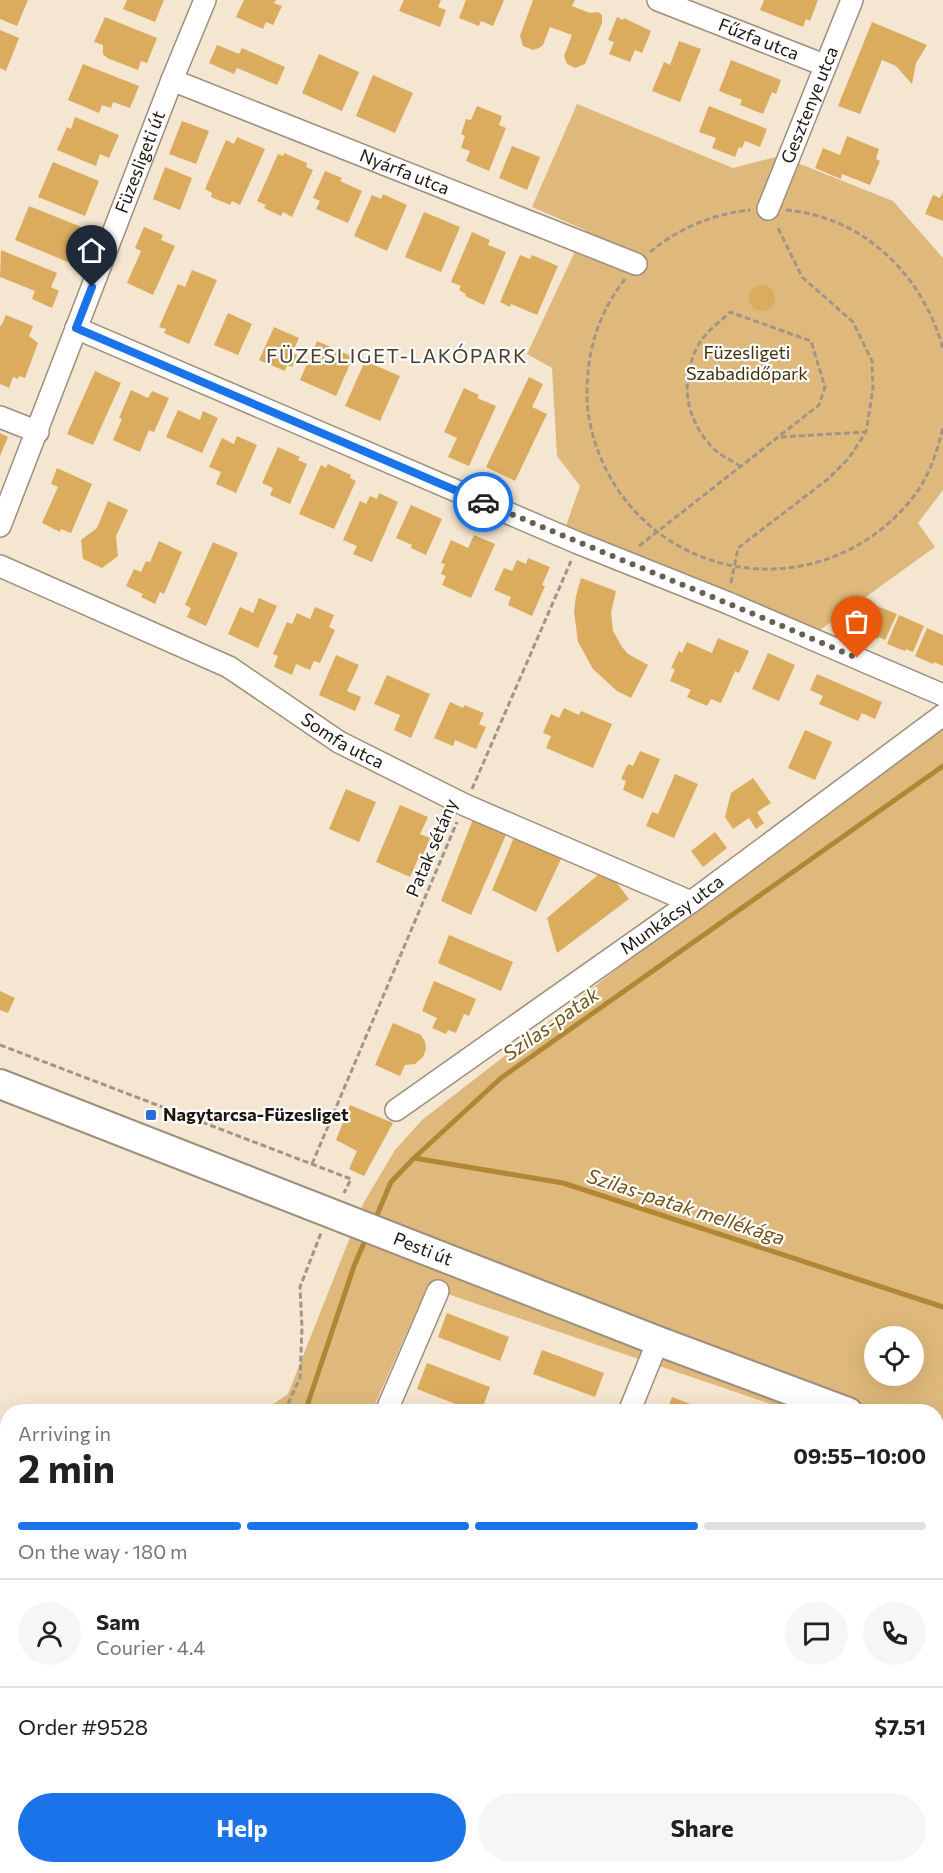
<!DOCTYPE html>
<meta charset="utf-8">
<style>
body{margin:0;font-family:Commissioner,sans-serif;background:#f6f6f6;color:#202124;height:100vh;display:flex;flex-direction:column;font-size:22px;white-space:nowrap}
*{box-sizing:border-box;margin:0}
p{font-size:20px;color:#757577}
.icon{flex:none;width:33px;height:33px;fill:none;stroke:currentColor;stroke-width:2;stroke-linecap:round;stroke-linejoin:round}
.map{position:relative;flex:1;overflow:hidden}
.drawer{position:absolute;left:0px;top:1404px;width:944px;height:470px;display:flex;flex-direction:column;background:#fff;border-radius:24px 24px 0 0;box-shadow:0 6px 24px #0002}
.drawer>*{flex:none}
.buttons{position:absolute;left:864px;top:1326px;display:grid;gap:12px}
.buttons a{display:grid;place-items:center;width:60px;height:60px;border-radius:50%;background:#fff;box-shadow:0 6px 24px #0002;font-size:30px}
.pin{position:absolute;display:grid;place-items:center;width:51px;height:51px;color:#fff;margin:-62px -26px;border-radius:50% 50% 50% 0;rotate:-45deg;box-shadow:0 0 6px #0007}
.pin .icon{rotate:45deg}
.courier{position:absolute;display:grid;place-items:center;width:60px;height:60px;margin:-30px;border:4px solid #1a73e8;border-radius:50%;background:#fff;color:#222;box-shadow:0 2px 8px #0007}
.overview em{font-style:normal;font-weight:700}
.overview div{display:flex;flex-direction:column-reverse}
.overview{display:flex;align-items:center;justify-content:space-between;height:102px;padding:0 18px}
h1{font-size:39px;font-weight:700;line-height:45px}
.bar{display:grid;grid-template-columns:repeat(4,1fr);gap:9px 6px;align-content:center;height:72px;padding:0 18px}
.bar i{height:8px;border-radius:4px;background:#e0e0e0}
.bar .on{background:#1a73e8}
.bar p{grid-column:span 4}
.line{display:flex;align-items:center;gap:15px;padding:0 18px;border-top:2px solid #e0e0e0}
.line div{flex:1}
.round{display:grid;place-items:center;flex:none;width:63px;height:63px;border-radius:32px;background:#f6f6f6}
.button{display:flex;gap:12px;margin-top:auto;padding:12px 18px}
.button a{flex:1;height:69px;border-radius:36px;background:#1a73e8;color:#fff;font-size:24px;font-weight:700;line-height:69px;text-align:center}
.button a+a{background:#f6f6f6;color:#202124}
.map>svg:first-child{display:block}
.green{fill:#dfb97b;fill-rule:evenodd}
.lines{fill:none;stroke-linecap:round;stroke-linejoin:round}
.stream{stroke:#b38636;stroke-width:5}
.building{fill:#dbac5e}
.street-casing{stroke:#9c8f7b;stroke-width:24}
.secondary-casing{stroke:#9c8f7b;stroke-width:32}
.path{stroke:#a19686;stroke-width:3;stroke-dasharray:6 3;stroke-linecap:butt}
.street{stroke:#fff;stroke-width:21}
.secondary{stroke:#fff;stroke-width:28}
.done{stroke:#675f52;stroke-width:6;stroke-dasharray:0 10.8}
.route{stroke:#1a73e8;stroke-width:8}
.poi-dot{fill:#266eda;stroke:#fff;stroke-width:2}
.labels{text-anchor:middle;stroke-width:4.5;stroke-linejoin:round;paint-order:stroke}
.street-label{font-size:18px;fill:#1b160e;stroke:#fff}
.park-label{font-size:18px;fill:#402d09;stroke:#fff}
.poi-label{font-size:18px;font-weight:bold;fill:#1b160e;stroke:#fff;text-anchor:start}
.neighbourhood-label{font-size:20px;letter-spacing:1.5px;fill:#493d2b;stroke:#fff}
.water-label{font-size:20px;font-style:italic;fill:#715116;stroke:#fff}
</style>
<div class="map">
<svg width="943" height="1873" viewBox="0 0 943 1873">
<rect width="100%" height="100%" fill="#f4e6d0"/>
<path class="green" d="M 577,104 L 733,168 L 780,156 L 893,201 L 943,258 L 943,490 L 918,523 L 935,547 L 820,630 L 566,526 L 580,486 L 557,456 L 552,368 L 527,354 L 585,230 L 532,207 Z
M 943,716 L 943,1464 L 936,1461 L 936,1412 L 791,1411 L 427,1287 L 372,1411 L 262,1412 L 288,1394 L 364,1202 L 395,1150 L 422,1120 ZM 874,1336 L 914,1336 L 914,1376 L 874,1376 Z
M 7,1577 L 7,1701 L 0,1704 L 0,1582 Z"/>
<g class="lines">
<path class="stream" d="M 414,1158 L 563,1183 L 943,1307
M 374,1222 L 391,1182 L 414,1158 L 501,1078 L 943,766
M 305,1412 L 354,1266 L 367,1236
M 0,1611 L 8,1607"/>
</g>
<path class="building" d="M 0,0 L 28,0 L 17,26 L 0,19 Z
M 127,0 L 164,0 L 155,22 L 123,9 Z
M 244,0 L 276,0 L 274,3 L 282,6 L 273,25 L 266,22 L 263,29 L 236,17 Z
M 404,0 L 441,0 L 438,7 L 446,10 L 440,27 L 399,11 Z
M 466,0 L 504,0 L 493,26 L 481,21 L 479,26 L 459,18 Z
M 533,0 L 575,0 L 572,6 L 590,13 L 598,12 L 602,15 L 602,23 L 585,64 L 575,68 L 567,64 L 564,56 L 572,35 L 550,27 L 543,45 L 539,48 L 533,50 L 523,46 L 520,36 Z
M 764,0 L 818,0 L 810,21 L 806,19 L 803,27 L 760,10 Z
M 105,17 L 157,38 L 147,63 L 141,61 L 138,70 L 107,58 L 103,54 L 103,45 L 94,42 Z
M 617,17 L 623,20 L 624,18 L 651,31 L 642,53 L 635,50 L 630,62 L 609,54 L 614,42 L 608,40 Z
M 872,22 L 927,45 L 916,63 L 912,84 L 896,66 L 882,60 L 860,114 L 838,106 Z
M 0,30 L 19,38 L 6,71 L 0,68 Z
M 679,41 L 701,49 L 680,102 L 652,91 L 664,62 L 670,65 Z
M 217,45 L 239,54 L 242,48 L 285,67 L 277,85 L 237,68 L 234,74 L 209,63 Z
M 319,54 L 359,72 L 342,111 L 302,93 Z
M 731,60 L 781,80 L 776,94 L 772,92 L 763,114 L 740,105 L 742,100 L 719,91 Z
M 83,64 L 139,86 L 130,108 L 113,102 L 111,108 L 102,105 L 99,113 L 68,100 Z
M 373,75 L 413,93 L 395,133 L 356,116 Z
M 477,106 L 502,116 L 499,125 L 506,128 L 489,171 L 466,161 L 470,151 L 461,148 L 465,136 L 461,134 L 466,119 L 471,120 Z
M 709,106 L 767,129 L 760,147 L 745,141 L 742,148 L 739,147 L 735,157 L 712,148 L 716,138 L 699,132 Z
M 75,117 L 119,135 L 109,158 L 100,154 L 96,166 L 57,150 L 67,127 L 71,129 Z
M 182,121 L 209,131 L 196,164 L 169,154 Z
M 847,136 L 879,149 L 876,159 L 880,161 L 870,185 L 842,174 L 841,179 L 815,168 L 823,148 L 840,155 Z
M 237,137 L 265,149 L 240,205 L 232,201 L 230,205 L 211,197 L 212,193 L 205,189 L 226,140 L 234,144 Z
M 512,146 L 540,157 L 527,190 L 499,178 Z
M 284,153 L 307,163 L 306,167 L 313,170 L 292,217 L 283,212 L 281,216 L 264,208 L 266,205 L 257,201 L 278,154 L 283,156 Z
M 53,162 L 99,181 L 85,216 L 38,197 Z
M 165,167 L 192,178 L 180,210 L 153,199 Z
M 325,171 L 342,178 L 340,181 L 362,191 L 348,223 L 316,209 L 320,201 L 313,198 Z
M 943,192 L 943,221 L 925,214 L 933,195 L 940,198 Z
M 383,194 L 407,205 L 387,251 L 354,236 L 372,195 L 381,199 Z
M 29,206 L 84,228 L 70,263 L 15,240 Z
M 424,212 L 460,227 L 441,272 L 405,257 Z
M 144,227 L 163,235 L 161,240 L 175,246 L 153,295 L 127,283 L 141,251 L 135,248 Z
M 472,232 L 490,240 L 488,245 L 506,252 L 484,305 L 465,296 L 466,294 L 459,290 L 461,286 L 451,282 Z
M 1,250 L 57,273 L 51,287 L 59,291 L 52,308 L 32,299 L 35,291 L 0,277 Z
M 520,255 L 530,259 L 532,255 L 558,266 L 537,315 L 511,304 L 510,307 L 500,302 Z
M 192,270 L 217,280 L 189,344 L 164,333 L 166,329 L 159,327 L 178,284 L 185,287 Z
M749 298a13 13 0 1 1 26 0a13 13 0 1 1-26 0Z
M 228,313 L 252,324 L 238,355 L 214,345 Z
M 6,315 L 33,326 L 29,336 L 38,343 L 25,378 L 19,376 L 18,379 L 13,377 L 9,388 L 0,384 L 0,325 L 1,326 Z
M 274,327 L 299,338 L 292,353 L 297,355 L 292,367 L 287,365 L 285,371 L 259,360 Z
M 317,341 L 353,357 L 336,396 L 300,380 Z
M 365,361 L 400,376 L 380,421 L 345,406 Z
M 95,371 L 121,383 L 93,445 L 67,434 Z
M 529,377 L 543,384 L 532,407 L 547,414 L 515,481 L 486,467 Z
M 464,388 L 479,395 L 477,398 L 496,406 L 469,466 L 448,457 L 457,438 L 444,432 Z
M 131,390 L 148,398 L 152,391 L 169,398 L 154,432 L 149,430 L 140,452 L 113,440 L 122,419 L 119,418 Z
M 178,410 L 200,420 L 203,411 L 218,418 L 202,453 L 166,437 Z
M 0,433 L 8,437 L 0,456 Z
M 237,436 L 257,445 L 236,493 L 216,484 L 221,472 L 209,467 L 222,438 L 234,444 Z
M 278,447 L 300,457 L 298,460 L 307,464 L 290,504 L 270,495 L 273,488 L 262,483 Z
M 328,464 L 351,475 L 350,478 L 356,481 L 334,529 L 299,514 L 321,465 L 326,468 Z
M 57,468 L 92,484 L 71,533 L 61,529 L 60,532 L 42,523 L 58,487 L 51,484 Z
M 379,493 L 398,502 L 372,562 L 353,554 L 357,546 L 343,540 L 360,501 L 366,504 L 370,496 L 377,499 Z
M 108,501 L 128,510 L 116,536 L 118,556 L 102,568 L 83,559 L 81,540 L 97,528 Z
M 411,505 L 442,519 L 426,555 L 411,548 L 412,545 L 396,538 Z
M 474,535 L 495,544 L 471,598 L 442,585 L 446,576 L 441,574 L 445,564 L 441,563 L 451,540 L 468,548 Z
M 159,541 L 182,552 L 164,594 L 160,592 L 155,604 L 141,597 L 143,594 L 126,586 L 134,569 L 141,572 L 146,561 L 150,562 Z
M 213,542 L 238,553 L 206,626 L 187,617 L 191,608 L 185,605 Z
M 528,558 L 550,567 L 542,585 L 545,586 L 532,616 L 508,605 L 511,597 L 494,590 L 504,568 L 512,571 L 517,560 L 526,564 Z
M 581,578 L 616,591 L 611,613 L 613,631 L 622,647 L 628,654 L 648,665 L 631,698 L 617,691 L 593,669 L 578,642 L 574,611 L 576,596 Z
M 259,598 L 277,606 L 258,648 L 228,634 L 240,607 L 253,613 Z
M 872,604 L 897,614 L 885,640 L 879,637 L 878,639 L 860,632 Z
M 315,607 L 334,615 L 329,627 L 335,630 L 320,663 L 314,661 L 310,670 L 296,664 L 292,675 L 274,667 L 278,656 L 273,654 L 287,622 L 292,624 L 297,613 L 310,619 Z
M 899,615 L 924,626 L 913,652 L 906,649 L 905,651 L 887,644 Z
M 927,628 L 943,635 L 943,666 L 934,662 L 933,664 L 915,656 Z
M 718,638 L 749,651 L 739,673 L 735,671 L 721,703 L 711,699 L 707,706 L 687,697 L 691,690 L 670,681 L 675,669 L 671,668 L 679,651 L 682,653 L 687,642 L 712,653 Z
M 768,653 L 795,665 L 779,701 L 752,689 Z
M 336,655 L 359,665 L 347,691 L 361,697 L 355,711 L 319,695 Z
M 817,674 L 882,702 L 875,719 L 862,713 L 858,721 L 819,704 L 823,696 L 810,690 Z
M 387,675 L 430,694 L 411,738 L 394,730 L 400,715 L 374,704 Z
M 450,702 L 463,708 L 464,705 L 484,713 L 479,724 L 486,727 L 476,749 L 455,740 L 453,746 L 434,738 Z
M 564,708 L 579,715 L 581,711 L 612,724 L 593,768 L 546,748 L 551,736 L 543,733 L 551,714 L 559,718 Z
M 805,730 L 832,742 L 815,780 L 788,768 Z
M 640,751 L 660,759 L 643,799 L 623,790 L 626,781 L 621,779 L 628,764 L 633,766 Z
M 675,774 L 698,784 L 674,838 L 646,826 L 652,812 L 658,814 Z
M 753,778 L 771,803 L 757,812 L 764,823 L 756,829 L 749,818 L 733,829 L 725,817 L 731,793 Z
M 346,789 L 376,802 L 359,842 L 329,829 Z
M 400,805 L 428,817 L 420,834 L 430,838 L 421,860 L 418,859 L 410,877 L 376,862 Z
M 473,819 L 506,835 L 471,915 L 441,901 Z
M 715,832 L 727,848 L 703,867 L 691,851 Z
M 515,835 L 562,857 L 536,912 L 492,890 Z
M 598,875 L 616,882 L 629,899 L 557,953 L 547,918 Z
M 449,935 L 513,962 L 501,991 L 438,963 Z
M 434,981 L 476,999 L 469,1016 L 464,1014 L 456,1033 L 448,1030 L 446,1034 L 432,1028 L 437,1018 L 422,1011 Z
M 0,991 L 15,998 L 8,1013 L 0,1010 Z
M 393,1023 L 421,1035 L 425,1042 L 426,1049 L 423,1057 L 415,1064 L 405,1065 L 400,1076 L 375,1065 Z
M 350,1105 L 393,1123 L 364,1176 L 349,1169 L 357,1151 L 336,1140 Z
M 447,1313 L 509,1337 L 500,1361 L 438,1337 Z
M 542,1350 L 604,1373 L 595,1397 L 533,1374 Z
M 427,1363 L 490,1387 L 481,1412 L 476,1412 L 417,1389 Z
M 672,1397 L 709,1411 L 709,1412 L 666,1412 Z
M 943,1533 L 943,1598 L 936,1595 L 936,1552 Z
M 936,1662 L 941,1674 L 943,1673 L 943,1697 L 936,1700 Z
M 943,1738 L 943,1777 L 936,1779 L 936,1740 Z
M 170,1866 L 201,1866 L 203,1873 L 167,1873 L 165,1868 Z
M 225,1866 L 250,1866 L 242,1869 L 244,1873 L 228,1873 Z
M 554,1866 L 577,1866 L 580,1873 L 557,1873 Z
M 613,1866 L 640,1866 L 625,1873 L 616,1873 Z
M 880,1866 L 907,1866 L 910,1873 L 876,1873 L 874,1869 Z"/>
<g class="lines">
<defs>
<g id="street">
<path id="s1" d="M 658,0 L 824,65"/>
<path id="s2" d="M 172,80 L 636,264"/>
<path id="s3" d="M 768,209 L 852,0"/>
<path d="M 76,328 L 578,543 L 728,603 L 943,695"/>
<path d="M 0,417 L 38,432"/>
<path id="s4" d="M 0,526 L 172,80 L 205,0"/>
<path id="s5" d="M 0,566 L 229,667 L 339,742 L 465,805 L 691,902"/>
<path id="s6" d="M 396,1110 L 691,902 L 943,715"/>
<path d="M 386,1412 L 438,1291"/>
<path d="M 629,1412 L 658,1341"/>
<path d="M 936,1638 L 943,1640"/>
<path d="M 936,1845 L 943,1863"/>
<path d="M 460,1866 L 463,1873"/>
<path d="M 700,1866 L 702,1873"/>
<path d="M 86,1873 L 104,1866"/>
</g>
<g id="secondary">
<path id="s7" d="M 0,1084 L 658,1341 L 848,1412"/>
<path d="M 936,1444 L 943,1447"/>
</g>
</defs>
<use href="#street" class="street-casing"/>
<use href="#secondary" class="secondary-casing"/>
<path class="path" d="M 786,210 C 864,217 923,275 943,349
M 650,252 C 679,228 713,214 750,210
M 625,279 C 600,311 588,347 587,388 C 586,424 598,460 618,490 C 688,592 833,595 910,501 C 928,480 937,453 943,427
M 781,437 L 866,432
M 639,546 L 819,405 L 825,387 L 811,341 L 730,312 C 721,321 707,331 700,342 C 679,378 684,419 714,449 C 721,456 733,461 741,467
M 731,583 L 738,548 L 828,479 L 849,458 L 866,432 L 873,389 L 872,361 L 853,322 L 802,277 L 777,226
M 472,789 L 571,561
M 0,1045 L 351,1179 L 344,1193
M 312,1164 L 457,822
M 284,1412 L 300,1378 L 302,1328 L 300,1287 L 321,1233
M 0,1601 L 8,1596"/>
<use href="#street" class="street"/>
<use href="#secondary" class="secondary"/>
</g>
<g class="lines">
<path class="done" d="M 483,502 C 607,555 733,604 857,658"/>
<path class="route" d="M 92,287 L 76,328 L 483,502"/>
</g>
<rect class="poi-dot" x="145" y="1109" width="12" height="12" rx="3"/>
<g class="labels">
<g class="street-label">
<text dy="6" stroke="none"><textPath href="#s1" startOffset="108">Fűzfa utca</textPath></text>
<text dy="6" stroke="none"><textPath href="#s3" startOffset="112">Gesztenye utca</textPath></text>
<text dy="6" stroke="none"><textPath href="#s4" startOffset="390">Füzesligeti út</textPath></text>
<text dy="6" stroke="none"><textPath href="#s2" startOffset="250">Nyárfa utca</textPath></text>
<text dy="6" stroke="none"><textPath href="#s5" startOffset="386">Somfa utca</textPath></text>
<text transform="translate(432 848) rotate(-67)" y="6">Patak sétány</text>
<text dy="6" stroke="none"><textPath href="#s6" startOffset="338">Munkácsy utca</textPath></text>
<text dy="6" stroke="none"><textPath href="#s7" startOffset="454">Pesti út</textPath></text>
</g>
<g class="park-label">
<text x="747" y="359">Füzesligeti<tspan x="747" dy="21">Szabadidőpark</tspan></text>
</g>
<g class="poi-label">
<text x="163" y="1121">Nagytarcsa-Füzesliget</text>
</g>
<g class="neighbourhood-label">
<text x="397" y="363">FÜZESLIGET-LAKÓPARK</text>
</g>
<g class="water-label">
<text transform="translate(551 1024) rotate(-35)" y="7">Szilas-patak</text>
<text transform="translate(686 1207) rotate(18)" y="7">Szilas-patak mellékága</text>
</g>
</g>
</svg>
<div class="buttons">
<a><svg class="icon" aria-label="locate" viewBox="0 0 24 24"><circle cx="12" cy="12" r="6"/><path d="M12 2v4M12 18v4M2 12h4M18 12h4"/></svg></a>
</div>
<div class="pin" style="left:857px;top:658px;background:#ea580c"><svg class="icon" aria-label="bag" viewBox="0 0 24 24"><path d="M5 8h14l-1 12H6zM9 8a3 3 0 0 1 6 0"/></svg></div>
<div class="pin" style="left:92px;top:287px;background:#1f2937"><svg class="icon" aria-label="home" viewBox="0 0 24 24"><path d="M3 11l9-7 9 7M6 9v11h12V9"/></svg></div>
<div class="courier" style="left:483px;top:502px"><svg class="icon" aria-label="car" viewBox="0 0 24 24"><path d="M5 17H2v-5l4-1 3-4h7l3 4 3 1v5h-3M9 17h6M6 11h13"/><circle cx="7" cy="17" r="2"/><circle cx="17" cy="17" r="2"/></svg></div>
<section class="drawer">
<div class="overview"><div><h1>2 min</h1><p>Arriving in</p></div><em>09:55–10:00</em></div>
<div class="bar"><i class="on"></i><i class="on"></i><i class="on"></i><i></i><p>On the way · 180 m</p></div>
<div class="line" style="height:108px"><a class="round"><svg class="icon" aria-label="person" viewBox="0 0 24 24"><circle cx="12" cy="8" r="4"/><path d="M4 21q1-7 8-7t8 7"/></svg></a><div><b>Sam</b><p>Courier · 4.4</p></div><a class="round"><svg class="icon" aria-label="chat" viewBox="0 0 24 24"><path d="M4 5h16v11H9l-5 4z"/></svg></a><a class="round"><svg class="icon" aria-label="phone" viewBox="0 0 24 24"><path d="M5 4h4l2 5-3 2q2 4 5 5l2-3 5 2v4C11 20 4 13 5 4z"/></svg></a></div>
<div class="line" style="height:78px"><div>Order #9528</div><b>$7.51</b></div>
<div class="button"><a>Help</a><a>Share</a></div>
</section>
</div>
